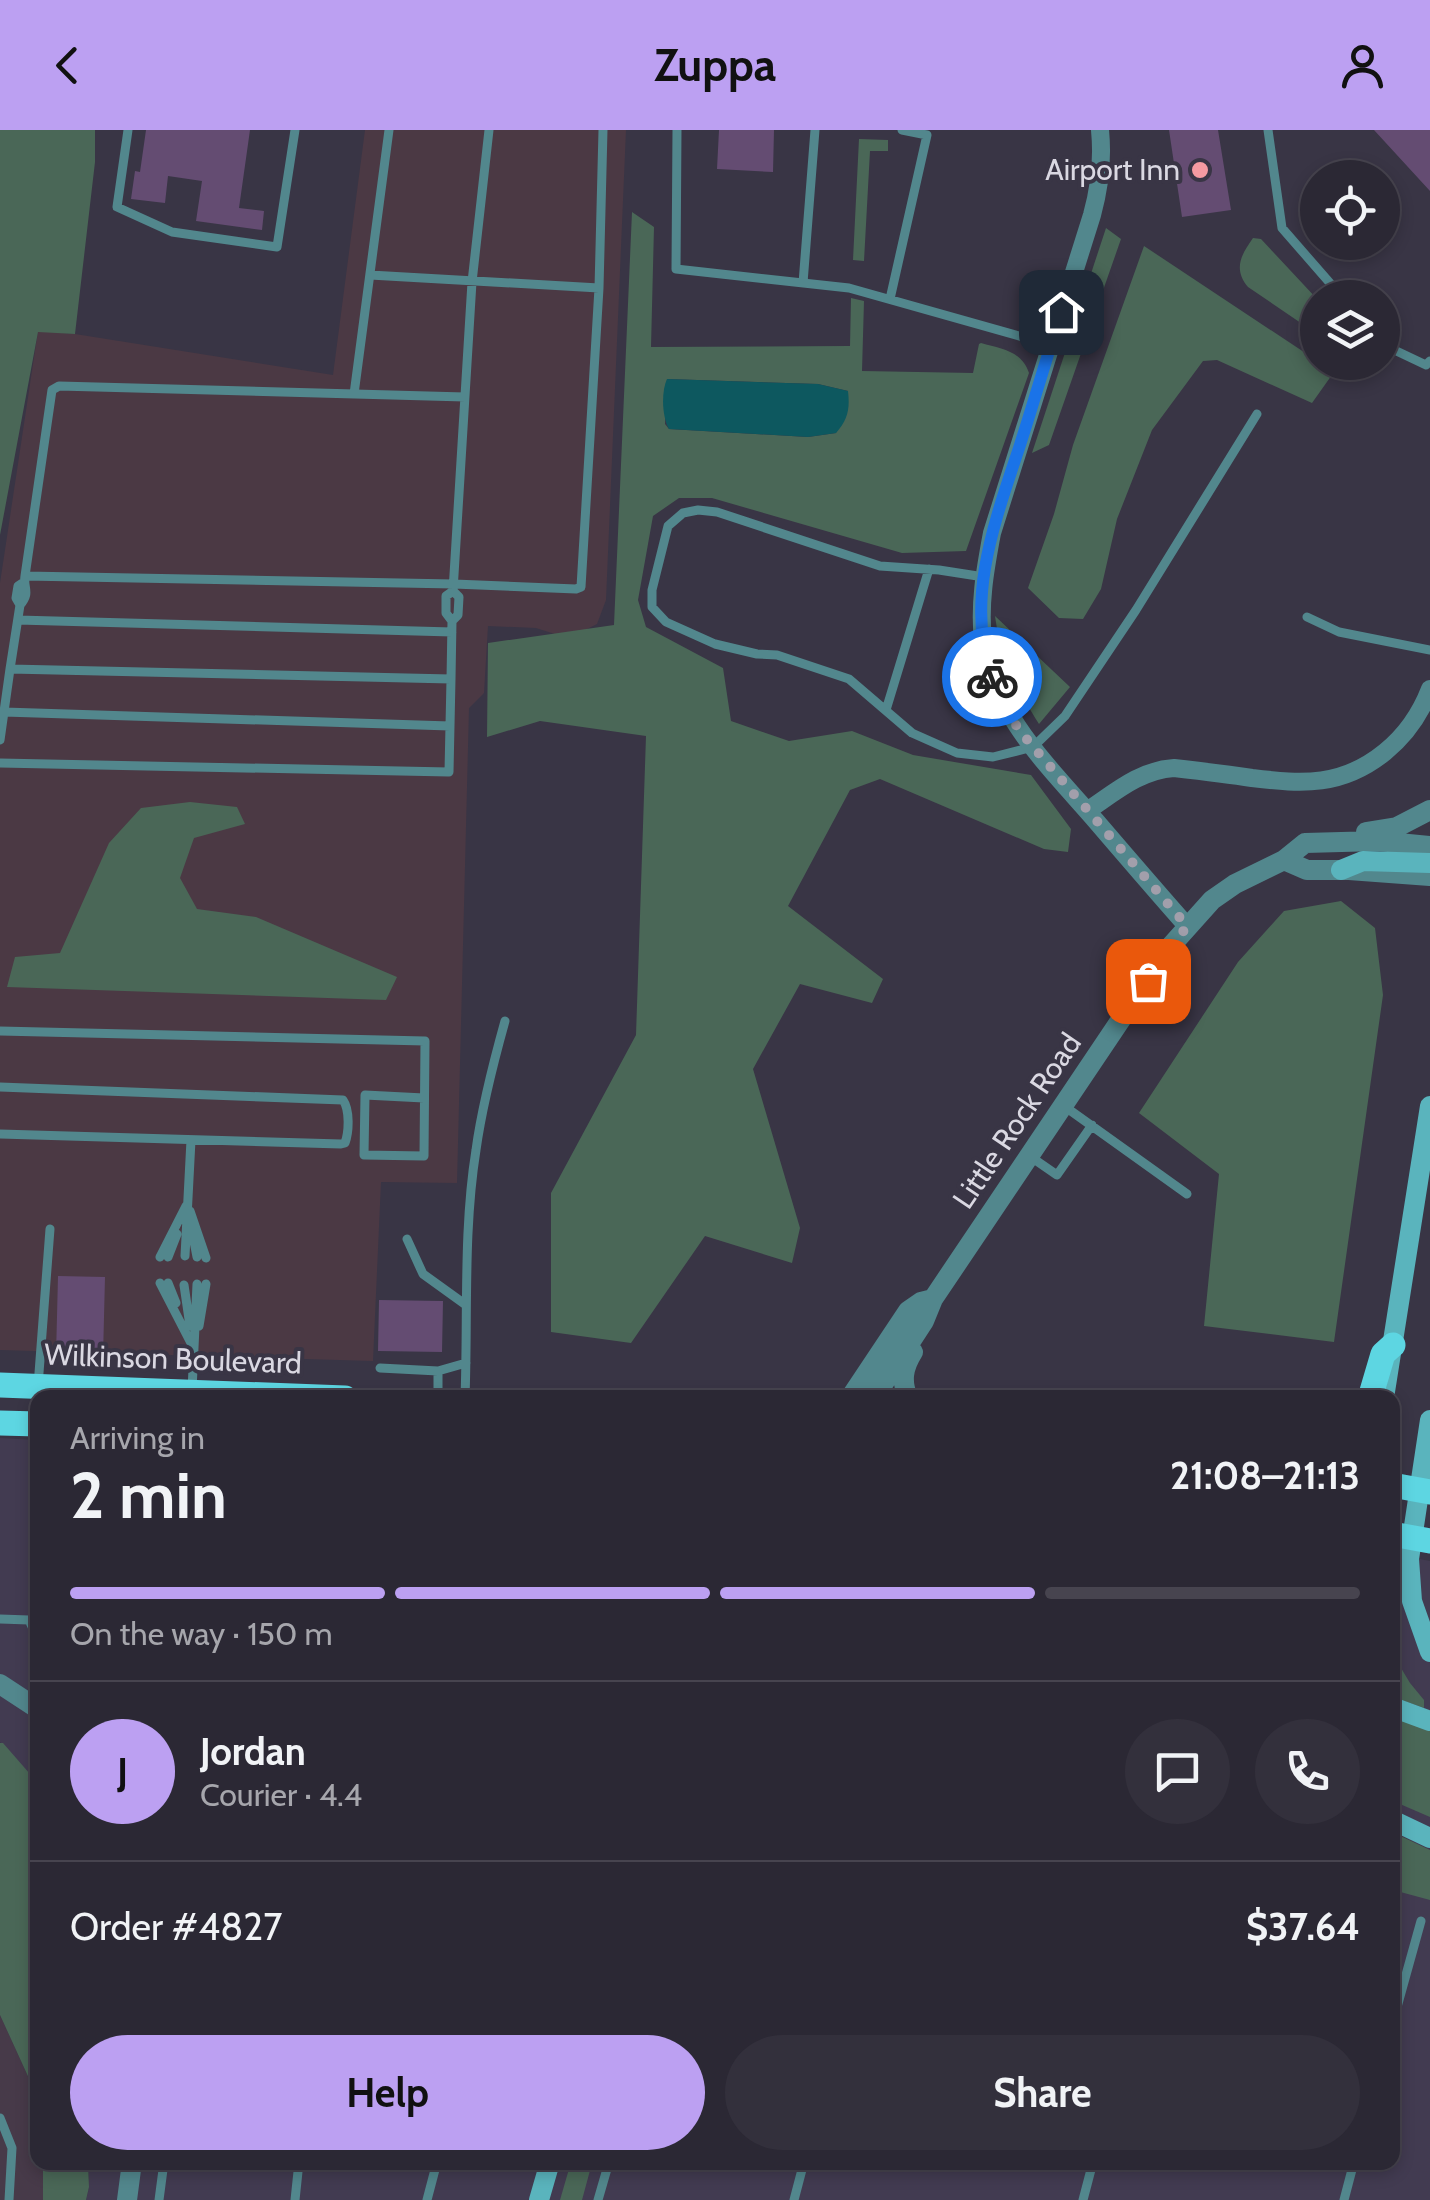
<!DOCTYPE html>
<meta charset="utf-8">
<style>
body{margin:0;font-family:Cabin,sans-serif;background:#33303c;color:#f1f3f6;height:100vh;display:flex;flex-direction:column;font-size:38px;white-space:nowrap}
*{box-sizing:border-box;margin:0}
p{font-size:32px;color:#a6a6ac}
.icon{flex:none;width:55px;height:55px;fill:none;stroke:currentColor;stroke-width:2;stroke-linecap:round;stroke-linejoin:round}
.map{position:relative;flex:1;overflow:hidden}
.panel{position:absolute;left:30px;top:1260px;width:1370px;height:780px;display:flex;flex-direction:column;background:#2b2834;border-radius:20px;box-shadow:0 5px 15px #0003,0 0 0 2px #47444f}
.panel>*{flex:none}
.buttons{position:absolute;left:1300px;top:30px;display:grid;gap:20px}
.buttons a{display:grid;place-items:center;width:100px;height:100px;border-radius:50%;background:#2b2834;box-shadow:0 5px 15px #0003,0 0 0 2px #47444f;font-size:50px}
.pin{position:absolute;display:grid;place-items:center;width:85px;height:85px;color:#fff;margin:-42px;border-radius:20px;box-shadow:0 5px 15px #0006}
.courier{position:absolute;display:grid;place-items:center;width:100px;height:100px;margin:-50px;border:8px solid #1a73e8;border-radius:50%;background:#fff;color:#222;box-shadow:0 2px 12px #0007}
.head em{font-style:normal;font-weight:700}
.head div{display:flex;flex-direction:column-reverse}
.head{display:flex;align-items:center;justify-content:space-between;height:170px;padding:0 40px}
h1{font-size:65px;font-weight:700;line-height:75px}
.bar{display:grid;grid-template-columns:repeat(4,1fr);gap:15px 10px;align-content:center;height:120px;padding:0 40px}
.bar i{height:12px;border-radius:8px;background:#47444f}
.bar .active{background:#bca0f2}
.bar p{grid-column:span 4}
.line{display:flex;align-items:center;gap:25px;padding:0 40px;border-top:2px solid #47444f}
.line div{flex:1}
.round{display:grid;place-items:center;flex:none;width:105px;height:105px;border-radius:52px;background:#33303c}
.cta{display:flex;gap:20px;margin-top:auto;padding:20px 40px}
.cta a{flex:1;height:115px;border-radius:60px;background:#bca0f2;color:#111;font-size:40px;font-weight:700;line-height:115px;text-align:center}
.cta a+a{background:#33303c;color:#f1f3f6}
header{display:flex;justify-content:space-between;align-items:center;height:130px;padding:0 40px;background:#bca0f2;color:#111;font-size:45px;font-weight:700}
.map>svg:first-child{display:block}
.commercial{fill:#4b3944}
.industrial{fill:#473a49}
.built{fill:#423b51}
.green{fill:#4a6757;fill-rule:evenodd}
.water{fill:#0d585f}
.building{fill:#644c72}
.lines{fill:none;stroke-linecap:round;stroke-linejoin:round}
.service{stroke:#52878d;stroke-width:9}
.minor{stroke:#52878d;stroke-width:18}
.tertiary{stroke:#52878d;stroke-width:20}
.secondary{stroke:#5ab4bd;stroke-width:20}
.primary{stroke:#5dd6e2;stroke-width:25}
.done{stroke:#a29fab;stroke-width:10;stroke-dasharray:0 18}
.route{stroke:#1a73e8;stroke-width:12}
.poi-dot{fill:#f49aa1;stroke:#393545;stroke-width:4}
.labels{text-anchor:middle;stroke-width:8;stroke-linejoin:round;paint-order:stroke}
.poi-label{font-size:30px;fill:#dad8e2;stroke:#393545;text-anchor:end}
.street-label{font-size:30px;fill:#dad8e2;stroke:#393545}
</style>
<header><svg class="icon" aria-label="back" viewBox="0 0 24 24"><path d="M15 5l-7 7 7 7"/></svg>Zuppa<svg class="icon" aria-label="person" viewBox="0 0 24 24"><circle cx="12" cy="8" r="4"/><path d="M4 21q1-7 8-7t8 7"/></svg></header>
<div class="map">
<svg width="1430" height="2070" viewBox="0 0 1430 2070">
<rect width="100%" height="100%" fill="#393545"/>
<path class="commercial" d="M 365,0 L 626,0 L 606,470 L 597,494 L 585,500 L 555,504 L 536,498 L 488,496 L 484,563 L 469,578 L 457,1053 L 381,1052 L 373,1231 L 0,1220 L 0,453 L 38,201 L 75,204 L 333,245 Z"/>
<path class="industrial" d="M 0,1885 L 37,1966 L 38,2032 L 43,2033 L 43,2070 L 0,2070 Z"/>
<path class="built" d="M 0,1308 L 37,1310 L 37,1652 L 0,1612 Z
M 1393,1424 L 1430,1431 L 1430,2070 L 86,2070 L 89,2057 L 88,2032 L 1392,2032 Z"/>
<path class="green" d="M 0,0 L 95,0 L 95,32 L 75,204 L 38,202 L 0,405 Z
M 859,9 L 888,10 L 888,21 L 870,21 L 864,131 L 853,130 Z
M 632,82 L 654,97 L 651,217 L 850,216 L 851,168 L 864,171 L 862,241 L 973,243 L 979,214 L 981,213 C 1002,219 1022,221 1029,243 L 966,421 L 902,423 L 712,368 L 679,368 L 653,386 L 638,470 L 646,497 L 723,538 L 731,591 L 789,611 L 852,601 L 913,625 L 1031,645 L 1071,699 L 1068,722 L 1044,719 L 880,649 L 850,660 L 788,776 L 883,849 L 872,873 L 800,854 L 753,939 L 800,1098 L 792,1133 L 705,1106 L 631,1213 L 551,1202 L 551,1063 L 636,905 L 646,606 L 540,591 L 487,607 L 488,513 L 614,495 ZM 667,249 L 818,254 L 848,261 L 836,303 L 808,307 L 669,299 L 665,294 Z
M 1106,98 L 1121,109 L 1049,315 L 1032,323 Z
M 1253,108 L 1261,109 L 1317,169 L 1317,204 L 1248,157 C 1233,139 1241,125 1253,108 Z
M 1144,116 L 1334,242 L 1312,273 L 1217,230 L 1203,231 L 1152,300 L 1117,389 L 1101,459 L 1083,489 L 1059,488 L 1028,458 L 1054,384 L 1073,315 Z
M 995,486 L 1070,557 L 1039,594 C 1013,552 1002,535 995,486 Z
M 190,672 L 237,677 L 245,694 L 194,708 L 180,748 L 197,779 L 256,787 L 397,847 L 386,870 L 7,857 L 15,827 L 60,823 L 109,713 L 141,678 Z
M 1341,771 L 1375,798 L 1383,865 L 1334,1212 L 1204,1196 L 1219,1044 L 1139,983 L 1238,832 L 1284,781 Z
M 1392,1523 L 1410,1553 L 1424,1570 L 1424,1578 L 1393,1567 Z
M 1392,1585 L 1430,1600 L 1430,1687 L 1393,1671 Z
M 0,1613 L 3,1613 L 37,1652 L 37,1966 L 0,1885 Z
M 1392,1702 L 1430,1720 L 1430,1770 L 1393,1760 Z
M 571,2032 L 592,2033 L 582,2070 L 560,2070 Z
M 43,2033 L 88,2033 L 89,2057 L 86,2070 L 43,2070 Z"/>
<path class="water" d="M 667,249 L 818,254 L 848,261 C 850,279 848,289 836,303 L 808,307 L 669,299 C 662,287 661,262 667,249 Z"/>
<path class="building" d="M 146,0 L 250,0 L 239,78 L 264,81 L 262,100 L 196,91 L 202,51 L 168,46 L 165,73 L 131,69 L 135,41 L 140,42 Z
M 719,0 L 774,0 L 773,42 L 717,39 Z
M 1169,0 L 1218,0 L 1231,80 L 1182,87 Z
M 1374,0 L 1430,0 L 1430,61 Z
M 58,1146 L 105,1147 L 103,1227 L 56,1226 Z
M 379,1170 L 443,1171 L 442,1222 L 378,1221 Z"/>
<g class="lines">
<path class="service" d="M 128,0 L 117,77 L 172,102 L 277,117 L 295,0
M 677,0 L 676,139 L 849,158 L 1051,215
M 1268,0 L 1282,98 L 1343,168
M 370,145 L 599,158
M 803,153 L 815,0
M 890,169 L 927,5 L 902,0
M 1382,211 L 1388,217 L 1426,235 L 1430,231
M 354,264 L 389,0
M 25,446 L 454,454 L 576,459 L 581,457 L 599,158 L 603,0
M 984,447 L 939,440 L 880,436 L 717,382 L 698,380 L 683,383 L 668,396 L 652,460 L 652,477 L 666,492 L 715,514 L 757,524 L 777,525 L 849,549 L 912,603 L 957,623 L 993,627 L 1033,617 L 1065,586 L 1136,480 L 1257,284
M 20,475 L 16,468 L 18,456 L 24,452
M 1307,487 L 1339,502 L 1430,520
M 18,490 L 452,502
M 452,491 L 458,485 L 459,467 L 453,461
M 10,539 L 20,475 C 31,462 23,459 25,446 L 52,260 L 59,256 L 465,267
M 886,580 L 929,439
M 4,582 L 450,596
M 0,610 L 10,539 L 451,549 L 452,491 L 446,483 L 446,466 L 453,461 L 472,152 L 489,0
M 0,633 L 449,642 L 451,549
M 0,901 L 425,911 L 424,1026 L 364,1025 L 365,965 L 424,968
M 0,957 L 343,970 C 350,980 349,1002 345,1013 L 341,1014 L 0,1004
M 1064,976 L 1187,1064
M 1031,1027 L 1057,1045 L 1092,995
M 190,1081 L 206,1128
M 192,1101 L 197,1127
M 407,1109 L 423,1144 L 466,1175
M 185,1126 L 191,1010
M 160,1127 L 186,1076
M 168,1127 L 177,1104
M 160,1153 L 192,1215
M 168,1153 L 176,1173
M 184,1155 L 190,1196
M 199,1196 L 206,1154
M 380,1238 L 438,1241
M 38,1256 L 50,1099
M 192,1260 L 197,1154
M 438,1268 L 438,1241 L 466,1233
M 465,1268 C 468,1185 463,1101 476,1020 C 482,976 493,934 505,891
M 0,1489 L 29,1490 L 38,1510
M 1392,1895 L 1421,1791
M 0,1988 L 12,2018 L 9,2070
M 159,2070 L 164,2032
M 295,2070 L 299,2032
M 427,2070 L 437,2032
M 598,2070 L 609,2032
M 794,2070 L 804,2032
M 1083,2070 L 1093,2032
M 1344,2070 L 1354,2032"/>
<path class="minor" d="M 1100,0 C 1103,30 1100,56 1092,85 L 992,403 C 985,440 979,474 983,511 C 993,584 1050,638 1096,691 C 1126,726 1156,761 1187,796
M 1087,681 C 1114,663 1140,640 1174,638 C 1200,641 1226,644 1252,648 C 1303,654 1342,657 1385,622 C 1406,605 1420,585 1430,559"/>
<path class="tertiary" d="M 1366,702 L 1397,697 L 1430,680
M 1284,730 L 1307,740 L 1349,740 L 1430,746
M 850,1268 L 908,1181 L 921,1172 L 933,1169
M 874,1268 L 924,1191 L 933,1169 L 1169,818 L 1212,770 L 1235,754 L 1284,730 L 1305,713 L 1378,711 L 1430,716
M 908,1268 C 901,1251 903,1238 913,1222
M 0,1554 L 38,1579
M 127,2070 L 132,2032"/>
<path class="secondary" d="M 1341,740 L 1363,731 L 1430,733
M 1384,1268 L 1430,976
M 1430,1290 L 1409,1429 L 1412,1471 L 1430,1522
M 1392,1577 L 1430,1591
M 1392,1690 L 1430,1708
M 539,2070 L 550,2032"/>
<path class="primary" d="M 0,1255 L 345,1268
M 1370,1268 L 1383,1224 L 1393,1215
M 0,1293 L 38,1294
M 1392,1355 L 1430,1362
M 1392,1404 L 1430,1411"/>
</g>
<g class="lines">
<path class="done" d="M 992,547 L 1018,599 L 1187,796 L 1148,851"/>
<path class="route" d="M 992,547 C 964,470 996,388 1020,315 C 1034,271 1047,227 1061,182"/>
</g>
<circle class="poi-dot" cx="1200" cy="40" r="10"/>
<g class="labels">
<g class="poi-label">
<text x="1180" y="50">Airport Inn</text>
</g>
<g class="street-label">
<text transform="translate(1017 991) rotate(-56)" y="10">Little Rock Road</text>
<text transform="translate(173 1229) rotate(2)" y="10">Wilkinson Boulevard</text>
</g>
</g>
</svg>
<div class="buttons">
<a><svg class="icon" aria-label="locate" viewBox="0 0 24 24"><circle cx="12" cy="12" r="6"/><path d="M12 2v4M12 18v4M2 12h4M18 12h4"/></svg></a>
<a><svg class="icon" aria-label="layers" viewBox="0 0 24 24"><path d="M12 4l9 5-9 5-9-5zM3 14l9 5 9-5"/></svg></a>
</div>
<div class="pin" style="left:1148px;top:851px;background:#ea580c"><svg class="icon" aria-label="bag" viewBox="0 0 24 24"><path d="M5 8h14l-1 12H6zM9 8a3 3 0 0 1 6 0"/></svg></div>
<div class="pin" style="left:1061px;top:182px;background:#1f2937"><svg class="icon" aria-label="home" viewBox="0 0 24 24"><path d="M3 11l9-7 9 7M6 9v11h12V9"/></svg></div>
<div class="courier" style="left:992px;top:547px"><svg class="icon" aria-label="bike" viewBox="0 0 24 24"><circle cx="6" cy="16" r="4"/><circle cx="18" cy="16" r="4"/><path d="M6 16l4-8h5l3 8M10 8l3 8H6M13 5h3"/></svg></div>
<section class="panel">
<div class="head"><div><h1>2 min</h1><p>Arriving in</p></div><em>21:08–21:13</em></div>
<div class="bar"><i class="active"></i><i class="active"></i><i class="active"></i><i></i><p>On the way · 150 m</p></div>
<div class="line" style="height:180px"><b class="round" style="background:#bca0f2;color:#111">J</b><div><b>Jordan</b><p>Courier · 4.4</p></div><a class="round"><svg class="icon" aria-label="chat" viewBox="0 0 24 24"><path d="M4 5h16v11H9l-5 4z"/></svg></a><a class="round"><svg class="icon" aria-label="phone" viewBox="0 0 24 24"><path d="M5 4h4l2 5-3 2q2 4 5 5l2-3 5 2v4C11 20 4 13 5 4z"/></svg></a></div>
<div class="line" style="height:130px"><div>Order #4827</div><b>$37.64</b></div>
<div class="cta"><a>Help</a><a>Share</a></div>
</section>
</div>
